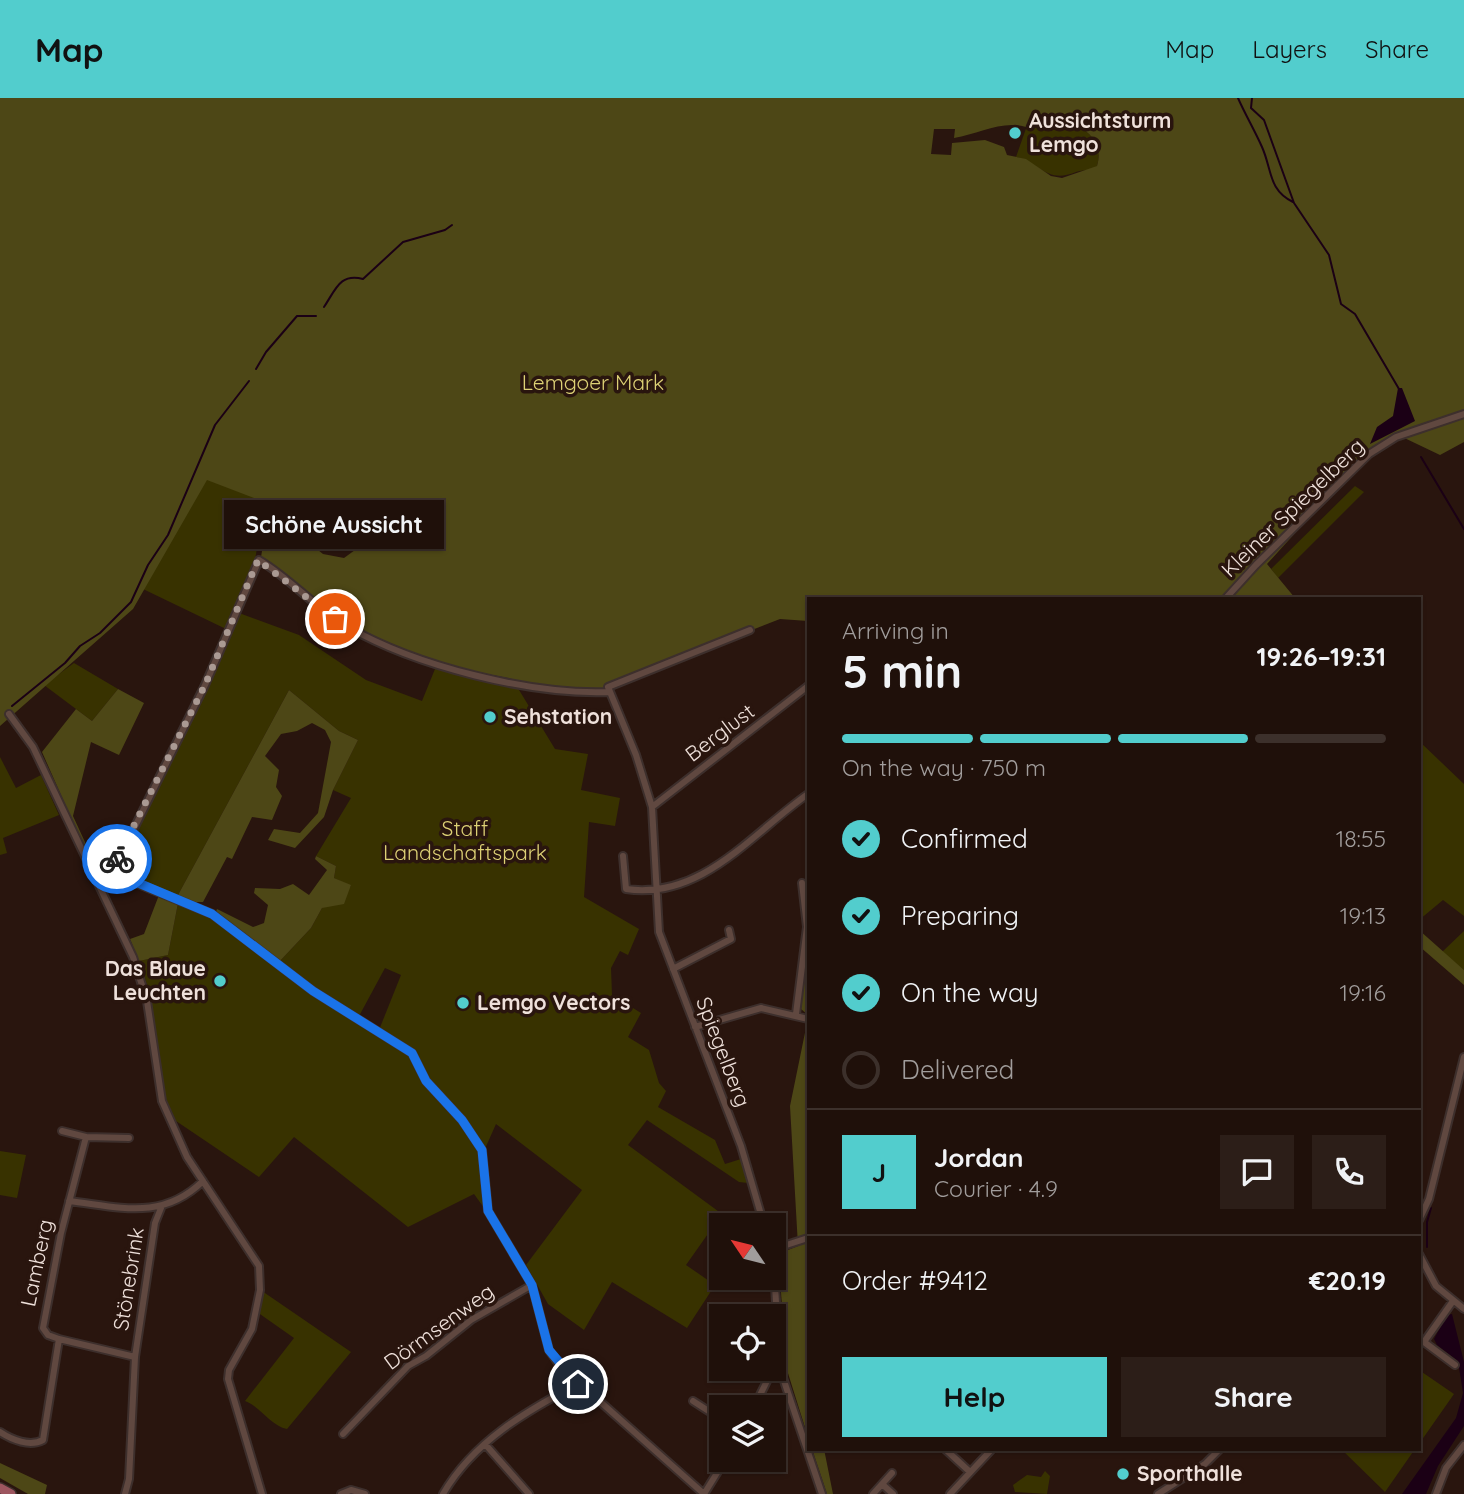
<!DOCTYPE html>
<meta charset="utf-8">
<style>
body{margin:0;font-family:Quicksand,sans-serif;background:#2c1e18;color:#f1f3f6;height:100vh;display:flex;flex-direction:column;font-size:26px;white-space:nowrap}
*{box-sizing:border-box;margin:0}
p{font-size:23px;color:#a19d9c}
.icon{flex:none;width:38px;height:38px;fill:none;stroke:currentColor;stroke-width:2;stroke-linecap:round;stroke-linejoin:round}
.map{position:relative;flex:1;overflow:hidden}
.drawer{position:absolute;left:807px;top:499px;width:614px;height:854px;display:flex;flex-direction:column;background:#1f100a;border-radius:0px;box-shadow:0 2px 5px #0004,0 0 0 2px #3c302b}
.drawer>*{flex:none}
.needle{width:46px;rotate:305deg}
.buttons{position:absolute;left:709px;top:1115px;display:grid;gap:14px}
.buttons a{display:grid;place-items:center;width:77px;height:77px;border-radius:0px;background:#1f100a;box-shadow:0 2px 5px #0004,0 0 0 2px #3c302b;font-size:35px}
.pin{position:absolute;display:grid;place-items:center;width:60px;height:60px;color:#fff;margin:-30px;border:4px solid #fff;border-radius:50%;box-shadow:0 2px 7px #0007}
.courier{position:absolute;display:grid;place-items:center;width:70px;height:70px;margin:-35px;border:5px solid #1a73e8;border-radius:50%;background:#fff;color:#222;box-shadow:0 2px 9px #0007}
.bubble{position:absolute;height:49px;border-radius:0px;background:#1f100a;box-shadow:0 2px 5px #0004,0 0 0 2px #3c302b;font-size:23px;font-weight:800;line-height:49px;text-align:center}
.overview em{font-style:normal;font-weight:800}
.overview div{display:flex;flex-direction:column-reverse}
.overview{display:flex;align-items:center;justify-content:space-between;height:119px;padding:0 35px}
h1{font-size:46px;font-weight:800;line-height:52px}
.bar{display:grid;grid-template-columns:repeat(4,1fr);gap:10px 7px;align-content:center;height:84px;padding:0 35px}
.bar i{height:9px;border-radius:5px;background:#3c302b}
.bar .current{background:#52cdcd}
.bar p{grid-column:span 4}
.line{display:flex;align-items:center;gap:18px;padding:0 35px;border-top:2px solid #3c302b}
.line div{flex:1}
.round{display:grid;place-items:center;flex:none;width:74px;height:74px;border-radius:0px;background:#2c1e18}
ol{padding:0 35px;list-style:none}
li{display:flex;align-items:center;gap:21px;height:77px}
li p{margin-inline-start:auto}
li .icon{padding:7px;border-radius:50%;background:#52cdcd;color:#111;stroke-width:4}
li:last-child{color:#a19d9c}
li i{width:38px;height:38px;border:4px solid #3c302b;border-radius:50%}
.action{display:flex;gap:14px;margin-top:auto;padding:14px 35px}
.action a{flex:1;height:80px;border-radius:0px;background:#52cdcd;color:#111;font-size:28px;font-weight:800;line-height:80px;text-align:center}
.action a+a{background:#2c1e18;color:#f1f3f6}
header{display:flex;align-items:center;gap:42px;box-sizing:border-box;height:98px;padding:0 35px;background:#52cdcd;color:#111}
header strong{font-size:33px}
nav{display:flex;gap:38px;margin-inline-start:auto;font-size:24px}
.map>svg:first-child{display:block}
.green{fill:#383200}
.forest{fill:#4d4716;fill-rule:evenodd}
.water{fill:#1b0015}
.lines{fill:none;stroke-linecap:round;stroke-linejoin:round}
.stream{stroke:#1b0015;stroke-width:2}
.street-casing{stroke:#3d2f2c;stroke-width:10}
.primary-casing{stroke:#3d2f2c;stroke-width:12}
.street{stroke:#604840;stroke-width:6}
.primary{stroke:#9d565f;stroke-width:9}
.done{stroke:#aa9a93;stroke-width:7;stroke-dasharray:0 12.6}
.route{stroke:#1a73e8;stroke-width:9}
.poi-dot{fill:#52cdcd;stroke:#29150e;stroke-width:2.5}
.labels{text-anchor:middle;stroke-width:7;stroke-linejoin:round;paint-order:stroke}
.poi-label{font-size:21px;font-weight:bold;fill:#efe1db;stroke:#29150e;text-anchor:start}
.park-label{font-size:21px;fill:#ddd175;stroke:#29150e}
.street-label{font-size:21px;fill:#efe1db;stroke:#29150e}
</style>
<header>
<strong>Map</strong>
<nav><a>Map</a><a>Layers</a><a>Share</a></nav>
</header>
<div class="map">
<svg width="1464" height="1396" viewBox="0 0 1464 1396">
<rect width="100%" height="100%" fill="#29150e"/>
<path class="green" d="M 1035,18 C 1062,17 1108,32 1097,68 C 1090,74 1084,71 1076,74 C 1047,86 1042,66 1016,59 L 1029,22 Z
M 134,327 L 269,379 L 255,462 L 226,531 L 143,491 Z
M 1355,388 L 1364,394 L 1278,480 L 1271,471 Z
M 239,515 L 299,537 L 366,582 L 422,603 L 435,571 L 516,587 L 555,651 L 588,656 L 581,692 L 620,700 L 615,728 L 589,724 L 584,799 L 639,831 L 628,857 L 620,853 L 611,870 L 612,897 L 641,915 L 628,939 L 649,952 L 659,985 L 666,993 L 658,1009 L 715,1042 L 725,1066 L 741,1061 L 748,1085 L 739,1084 L 647,1022 L 628,1047 L 722,1116 L 686,1167 L 715,1187 L 687,1230 L 612,1184 L 584,1232 L 548,1206 L 526,1167 L 582,1092 L 496,1026 L 484,1053 L 428,983 L 412,951 L 379,932 L 401,877 L 385,870 L 358,920 L 279,864 L 311,830 L 322,810 L 351,788 L 334,780 L 336,768 L 316,758 L 351,700 L 333,692 L 358,642 L 339,633 L 289,592 L 178,797 L 115,774 Z
M 74,565 L 118,591 L 92,623 L 44,587 Z
M 1419,643 L 1464,686 L 1464,818 L 1443,802 L 1419,822 Z
M 0,659 L 16,690 L 41,677 L 59,717 L 3,740 L 7,755 L 0,757 Z
M 178,805 L 214,819 L 335,910 L 413,959 L 425,985 L 451,1012 L 482,1056 L 487,1114 L 474,1096 L 408,1129 L 294,1039 L 259,1079 L 176,1023 L 166,1001 L 158,967 L 151,898 L 139,863 L 168,857 Z
M 1464,833 L 1464,872 L 1442,854 Z
M 0,1053 L 26,1057 L 17,1100 L 0,1097 Z
M 262,1193 L 351,1254 L 287,1331 C 271,1328 261,1309 245,1303 L 294,1240 L 257,1214 Z
M 1419,1272 L 1454,1296 L 1419,1346 Z
M 1341,1351 L 1415,1351 L 1385,1394 Z
M 1045,1373 L 1050,1378 L 1047,1396 L 1015,1394 L 1013,1387 L 1027,1377 L 1041,1379 Z"/>
<path class="forest" d="M 0,0 L 1464,0 L 1464,344 L 1440,357 L 1396,336 L 1368,355 L 1267,466 L 1295,500 L 808,500 L 808,523 L 780,521 L 602,591 L 516,587 L 512,581 L 442,567 L 350,528 L 261,459 L 270,406 L 207,382 L 133,511 L 0,628 ZM 1035,18 C 1062,17 1108,32 1097,68 L 1062,80 L 1051,78 L 1026,61 L 1007,57 L 1004,49 L 985,42 L 952,45 L 951,57 L 931,56 L 934,31 L 955,31 L 954,40 C 979,36 1002,22 1026,29 ZM 326,415 C 342,425 352,434 355,452 L 344,460 L 323,456 L 303,440 C 302,423 309,417 326,415 Z
M 118,591 L 144,605 L 119,657 L 91,644 L 73,718 L 90,755 L 87,756 L 42,654 L 76,611 L 92,623 Z
M 289,592 L 339,633 L 358,642 L 333,692 L 324,719 L 295,750 L 268,742 L 274,731 L 300,735 L 318,715 L 331,644 L 325,632 L 312,625 L 297,633 L 281,636 L 265,658 L 279,672 L 276,689 L 282,698 L 272,722 L 252,719 L 232,761 L 227,759 L 203,804 L 192,804 L 178,797 Z
M 316,758 L 336,768 L 334,780 L 351,787 L 344,806 L 322,810 L 311,830 L 279,864 L 215,816 L 217,811 L 253,829 L 264,825 L 268,807 L 254,795 L 255,790 L 280,791 L 293,786 L 309,797 L 327,772 L 315,761 Z
M 159,797 L 178,805 L 168,857 L 139,863 L 130,841 L 144,836 Z
M 1419,832 L 1464,872 L 1464,887 L 1419,848 Z
M 808,838 L 808,917 L 801,911 Z
M 808,920 L 808,1339 L 787,1272 L 778,1156 L 798,1148 L 790,1008 Z
M 812,1351 L 824,1351 L 833,1396 L 827,1396 Z
M 0,1365 L 47,1387 L 45,1396 L 28,1396 L 0,1380 Z"/>
<path class="water" d="M 1398,290 L 1402,290 L 1415,323 L 1370,346 L 1377,329 L 1393,318 Z
M 1452,1216 L 1464,1264 L 1464,1328 L 1438,1368 L 1426,1396 L 1402,1396 L 1456,1320 L 1463,1295 L 1458,1263 L 1437,1247 L 1434,1241 L 1447,1217 Z"/>
<g class="lines">
<path class="stream" d="M 1238,0 C 1245,16 1255,33 1262,49 C 1272,71 1268,92 1293,104
M 1252,0 L 1251,10 L 1264,22 L 1294,105 L 1329,157 L 1341,206 L 1355,216 L 1399,291
M 324,209 C 336,191 340,175 363,181 L 403,144 L 445,132 L 452,127
M 256,271 L 266,254 L 297,218 L 316,218
M 1421,359 L 1464,431
M 12,608 L 65,565 L 80,548 L 100,535 L 131,504 L 148,467 L 168,437 L 215,327 L 249,283
M 1427,1149 L 1427,1124 L 1431,1110"/>
<defs>
<path id="street" d="M 1226,500 L 1256,467 L 1369,356 L 1396,339 L 1464,316
M 750,532 L 608,589 L 636,657 L 652,709 L 659,834 L 741,1048 L 764,1127
M 9,616 L 33,649 L 133,859 L 147,903 L 162,1003 L 187,1059 L 259,1168 L 260,1192 L 252,1231 L 229,1272 L 228,1281 L 262,1396
M 652,709 L 808,588
M 623,758 L 626,791 C 702,802 752,735 808,696
M 110,779 L 124,780 L 212,816 L 313,893 L 412,955 L 426,983 L 462,1022 L 482,1052 L 488,1113 L 532,1187 L 549,1252 L 560,1268 L 704,1396 L 725,1362
M 100,786 L 110,779 L 205,587 L 259,462 C 291,481 315,510 348,529 C 416,568 530,597 609,594
M 673,871 L 731,841 L 729,832
M 796,916 L 807,829 L 802,785
M 695,929 L 761,910 L 808,921
M 62,1033 L 86,1039 L 129,1040
M 86,1039 L 61,1135 L 43,1230 L 48,1237 L 59,1241 L 135,1259
M 69,1103 C 120,1109 162,1123 203,1083
M 1419,1122 L 1429,1101 L 1464,959
M 774,1151 L 808,1140
M 1419,1156 L 1436,1188 L 1464,1211
M 774,1171 L 780,1271 L 822,1396
M 1419,1241 L 1424,1244 L 1453,1203
M 1424,1244 L 1455,1267
M 693,1303 L 721,1321
M 754,1309 L 771,1275 L 780,1271
M 0,1334 C 12,1342 30,1349 43,1342 L 59,1241
M 343,1336 L 408,1268 L 426,1258 L 471,1222 L 532,1187
M 485,1346 L 529,1396
M 945,1351 L 970,1374
M 882,1386 L 893,1396
M 125,1396 L 129,1381 L 135,1259 L 155,1125 L 161,1110
M 341,1396 L 351,1392 L 365,1396
M 443,1396 C 473,1344 526,1313 578,1286
M 873,1396 L 892,1375
M 950,1396 L 992,1351
M 1158,1396 L 1205,1366 L 1220,1351
M 1436,1396 L 1446,1370 L 1464,1347"/>
<path id="primary" d="M 0,1390 L 11,1396"/>
</defs>
<use href="#street" class="street-casing"/>
<use href="#primary" class="primary-casing"/>
<use href="#street" class="street"/>
<use href="#primary" class="primary"/>
</g>
<g class="lines">
<path class="done" d="M 117,761 L 205,587 L 258,462 L 335,521"/>
<path class="route" d="M 117,761 L 110,779 L 136,784 L 212,816 L 313,893 L 412,955 L 426,983 L 462,1022 L 482,1052 L 488,1113 L 532,1187 L 549,1252 L 578,1286"/>
</g>
<g class="poi-dot">
<circle cx="1015" cy="35" r="7"/>
<circle cx="490" cy="619" r="7"/>
<circle cx="220" cy="883" r="7"/>
<circle cx="463" cy="905" r="7"/>
<circle cx="1123" cy="1376" r="7"/>
</g>
<g class="labels">
<g class="poi-label">
<text x="1029" y="30">Aussichtsturm<tspan x="1029" dy="24">Lemgo</tspan></text>
<text x="504" y="626">Sehstation</text>
<text x="206" y="878" text-anchor="end">Das Blaue<tspan x="206" dy="24">Leuchten</tspan></text>
<text x="477" y="912">Lemgo Vectors</text>
<text x="1137" y="1383">Sporthalle</text>
</g>
<g class="park-label">
<text x="593" y="292">Lemgoer Mark</text>
<text x="465" y="738">Staff<tspan x="465" dy="24">Landschaftspark</tspan></text>
</g>
<g class="street-label">
<text transform="translate(1293 410) rotate(-44)" y="7">Kleiner Spiegelberg</text>
<text transform="translate(720 635) rotate(-37)" y="7">Berglust</text>
<text transform="translate(723 954) rotate(69)" y="7">Spiegelberg</text>
<text transform="translate(37 1165) rotate(-78)" y="7">Lamberg</text>
<text transform="translate(129 1181) rotate(-81)" y="7">Stönebrink</text>
<text transform="translate(439 1229) rotate(-36)" y="7">Dörmsenweg</text>
</g>
</g>
</svg>
<div class="buttons">
<a><svg class="needle" viewBox="-14 -14 28 28"><path d="M0-13l5 13h-10z" fill="#e53935"/><path d="M0 13l5-13h-10z" fill="#a19d9c"/></svg></a>
<a><svg class="icon" aria-label="locate" viewBox="0 0 24 24"><circle cx="12" cy="12" r="6"/><path d="M12 2v4M12 18v4M2 12h4M18 12h4"/></svg></a>
<a><svg class="icon" aria-label="layers" viewBox="0 0 24 24"><path d="M12 4l9 5-9 5-9-5zM3 14l9 5 9-5"/></svg></a>
</div>
<div class="pin" style="left:335px;top:521px;background:#ea580c"><svg class="icon" aria-label="bag" viewBox="0 0 24 24"><path d="M5 8h14l-1 12H6zM9 8a3 3 0 0 1 6 0"/></svg></div>
<div class="pin" style="left:578px;top:1286px;background:#1f2937"><svg class="icon" aria-label="home" viewBox="0 0 24 24"><path d="M3 11l9-7 9 7M6 9v11h12V9"/></svg></div>
<div class="courier" style="left:117px;top:761px"><svg class="icon" aria-label="bike" viewBox="0 0 24 24"><circle cx="6" cy="16" r="4"/><circle cx="18" cy="16" r="4"/><path d="M6 16l4-8h5l3 8M10 8l3 8H6M13 5h3"/></svg></div>
<div class="bubble" style="left:224px;top:402px;width:220px">Schöne Aussicht</div>
<section class="drawer">
<div class="overview"><div><h1>5 min</h1><p>Arriving in</p></div><em>19:26–19:31</em></div>
<div class="bar"><i class="current"></i><i class="current"></i><i class="current"></i><i></i><p>On the way · 750 m</p></div>
<ol>
<li><svg class="icon" aria-label="check" viewBox="0 0 24 24"><path d="M5 12l5 5 9-10"/></svg>Confirmed<p>18:55</p></li>
<li><svg class="icon" aria-label="check" viewBox="0 0 24 24"><path d="M5 12l5 5 9-10"/></svg>Preparing<p>19:13</p></li>
<li><svg class="icon" aria-label="check" viewBox="0 0 24 24"><path d="M5 12l5 5 9-10"/></svg>On the way<p>19:16</p></li>
<li><i></i>Delivered</li>
</ol>
<div class="line" style="height:126px"><b class="round" style="background:#52cdcd;color:#111">J</b><div><b>Jordan</b><p>Courier · 4.9</p></div><a class="round"><svg class="icon" aria-label="chat" viewBox="0 0 24 24"><path d="M4 5h16v11H9l-5 4z"/></svg></a><a class="round"><svg class="icon" aria-label="phone" viewBox="0 0 24 24"><path d="M5 4h4l2 5-3 2q2 4 5 5l2-3 5 2v4C11 20 4 13 5 4z"/></svg></a></div>
<div class="line" style="height:91px"><div>Order #9412</div><b>€20.19</b></div>
<div class="action"><a>Help</a><a>Share</a></div>
</section>
</div>
